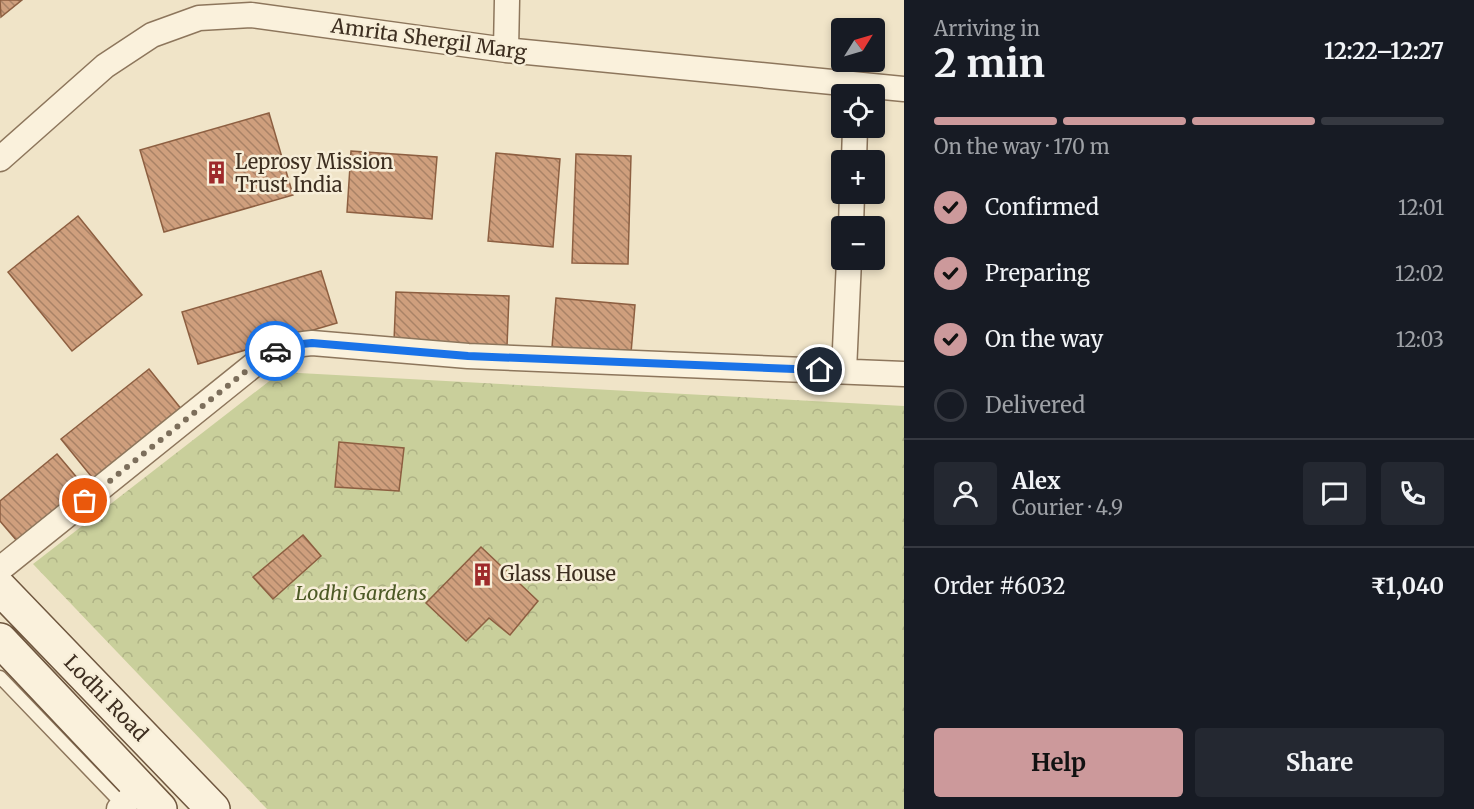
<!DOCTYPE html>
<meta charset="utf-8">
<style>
body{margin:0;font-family:Merriweather,serif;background:#242831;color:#f1f3f6;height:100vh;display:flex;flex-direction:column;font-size:22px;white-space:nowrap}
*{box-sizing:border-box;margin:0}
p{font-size:20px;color:#9ea1a6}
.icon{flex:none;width:33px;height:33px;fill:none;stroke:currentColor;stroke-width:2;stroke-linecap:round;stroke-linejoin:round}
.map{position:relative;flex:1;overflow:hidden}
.sheet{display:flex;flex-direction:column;background:#171b24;width:570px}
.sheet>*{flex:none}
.needle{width:39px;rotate:53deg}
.fabs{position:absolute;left:831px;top:18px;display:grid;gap:12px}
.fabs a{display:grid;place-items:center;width:54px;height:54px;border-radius:6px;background:#171b24;box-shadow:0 3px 9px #0003;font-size:30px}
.pin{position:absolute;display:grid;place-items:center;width:51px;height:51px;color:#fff;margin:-26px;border:3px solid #fff;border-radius:50%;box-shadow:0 2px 6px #0007}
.courier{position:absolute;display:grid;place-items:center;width:60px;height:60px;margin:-30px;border:4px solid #1a73e8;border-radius:50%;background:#fff;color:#222;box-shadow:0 2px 8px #0007}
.head em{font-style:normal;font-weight:700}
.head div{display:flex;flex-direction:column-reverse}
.head{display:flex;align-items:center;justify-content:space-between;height:102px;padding:0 30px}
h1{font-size:39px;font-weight:700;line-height:45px}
.bar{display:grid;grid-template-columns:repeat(4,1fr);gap:9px 6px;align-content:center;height:72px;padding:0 30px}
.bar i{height:8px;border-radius:4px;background:#363941}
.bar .on{background:#cc999b}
.bar p{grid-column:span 4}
.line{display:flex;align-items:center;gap:15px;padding:0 30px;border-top:2px solid #363941}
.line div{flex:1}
.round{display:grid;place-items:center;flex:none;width:63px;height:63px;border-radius:6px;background:#242831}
ol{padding:0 30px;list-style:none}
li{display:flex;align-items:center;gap:18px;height:66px}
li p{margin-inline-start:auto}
li .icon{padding:6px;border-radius:50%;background:#cc999b;color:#111;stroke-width:4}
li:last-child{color:#9ea1a6}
li i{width:33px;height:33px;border:3px solid #363941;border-radius:50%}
.button{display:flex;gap:12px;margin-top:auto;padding:12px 30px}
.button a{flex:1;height:69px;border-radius:6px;background:#cc999b;color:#111;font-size:24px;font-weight:700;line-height:69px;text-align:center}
.button a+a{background:#242831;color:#f1f3f6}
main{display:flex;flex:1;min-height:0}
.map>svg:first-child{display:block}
.park{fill:url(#park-crowns)}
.building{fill:url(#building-back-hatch);stroke:#8d5f41;stroke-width:1.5}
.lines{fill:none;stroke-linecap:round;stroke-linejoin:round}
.service-casing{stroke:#8d765c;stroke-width:15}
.minor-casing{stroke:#8d765c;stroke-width:27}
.secondary-casing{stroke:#6f573f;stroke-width:36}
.service{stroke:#faf1dc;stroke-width:12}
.minor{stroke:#faf1dc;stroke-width:24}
.secondary{stroke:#faf1dc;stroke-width:33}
.done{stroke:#7c6e5b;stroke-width:6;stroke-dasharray:0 10.8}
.route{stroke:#1a73e8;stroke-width:8}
.labels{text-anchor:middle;stroke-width:5;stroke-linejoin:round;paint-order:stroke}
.street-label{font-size:20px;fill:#3d2e20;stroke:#f7eed8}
.poi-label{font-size:20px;fill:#3d2e20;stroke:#f7eed8;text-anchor:start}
.park-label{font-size:20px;font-style:italic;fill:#4d5a26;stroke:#f7eed8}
</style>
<main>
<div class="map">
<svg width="904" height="809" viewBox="0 0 904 809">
<defs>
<pattern id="park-crowns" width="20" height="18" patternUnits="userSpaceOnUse" patternTransform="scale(1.5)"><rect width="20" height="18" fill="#c9cf9b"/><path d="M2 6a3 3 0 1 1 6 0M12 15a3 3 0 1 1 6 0" fill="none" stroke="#aeb285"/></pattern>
<pattern id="building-back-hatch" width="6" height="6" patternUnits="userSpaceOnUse" patternTransform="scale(1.5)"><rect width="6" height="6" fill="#cf9f7d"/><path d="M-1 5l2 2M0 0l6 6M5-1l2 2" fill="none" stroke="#a98266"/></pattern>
</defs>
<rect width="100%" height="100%" fill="#f0e4c8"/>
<path class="park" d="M 281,372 L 904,406 L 904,809 L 267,809 L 33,564 Z"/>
<path class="building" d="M 0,0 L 22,0 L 1,17 Z
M 269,113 L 293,195 L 164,232 L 140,150 Z
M 351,151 L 437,157 L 432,219 L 347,212 Z
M 496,153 L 560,159 L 553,247 L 488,241 Z
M 576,154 L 631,156 L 628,264 L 572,263 Z
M 78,216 L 142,295 L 72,351 L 8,272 Z
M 321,271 L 337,323 L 198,364 L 182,312 Z
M 396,292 L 509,296 L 507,346 L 394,341 Z
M 556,298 L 635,305 L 631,353 L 552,347 Z
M 149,369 L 182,410 L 95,481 L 61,439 Z
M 339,442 L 404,448 L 399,491 L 335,487 Z
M 57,454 L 84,486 L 17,541 L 0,521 L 0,501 Z
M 303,535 L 321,556 L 273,599 L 253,577 Z
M 481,547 L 538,601 L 510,635 L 489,618 L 466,641 L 426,603 Z"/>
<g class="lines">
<defs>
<path id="service" d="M 0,677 L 126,808"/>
<path id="minor" d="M 506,50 L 507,0
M 0,159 L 105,66 L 152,35 L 199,18 L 251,15 L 506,50 L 904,89
M 854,160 L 855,128
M 851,226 L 852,194
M 844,371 L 849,260
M 0,569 L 256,363 C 274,351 290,345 312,343 L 468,356 L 904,374
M 119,809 L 140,789"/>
<path id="secondary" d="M 0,588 L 213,809
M 0,640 L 160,809"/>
</defs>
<use href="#service" class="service-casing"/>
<use href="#minor" class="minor-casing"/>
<use href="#secondary" class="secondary-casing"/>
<use href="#service" class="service"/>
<use href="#minor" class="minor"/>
<use href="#secondary" class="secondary"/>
</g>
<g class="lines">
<path class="done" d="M 85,501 L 256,363 L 275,351"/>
<path class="route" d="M 275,351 L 292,345 L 312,343 L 468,356 L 820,370"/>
</g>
<defs>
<symbol id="building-bare" viewBox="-9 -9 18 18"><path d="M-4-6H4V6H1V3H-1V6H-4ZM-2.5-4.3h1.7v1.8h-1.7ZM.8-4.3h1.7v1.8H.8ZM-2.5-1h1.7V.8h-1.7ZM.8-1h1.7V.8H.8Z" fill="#9e2a2b" stroke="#f7eed8" stroke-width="2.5" paint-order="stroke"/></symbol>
</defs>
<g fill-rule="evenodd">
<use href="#building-bare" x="200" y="156" width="33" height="33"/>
<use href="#building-bare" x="466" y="558" width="33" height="33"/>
</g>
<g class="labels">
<g class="street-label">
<text transform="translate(429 39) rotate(8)" y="7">Amrita Shergil Marg</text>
<text transform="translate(106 698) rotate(46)" y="7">Lodhi Road</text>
</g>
<g class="poi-label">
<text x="235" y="169">Leprosy Mission<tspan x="235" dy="23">Trust India</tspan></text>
<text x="500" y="581">Glass House</text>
</g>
<g class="park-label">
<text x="361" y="600">Lodhi Gardens</text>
</g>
</g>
</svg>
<div class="fabs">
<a><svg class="needle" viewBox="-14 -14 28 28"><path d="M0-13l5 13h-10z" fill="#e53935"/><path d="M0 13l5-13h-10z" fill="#9ea1a6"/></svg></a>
<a><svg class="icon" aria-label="locate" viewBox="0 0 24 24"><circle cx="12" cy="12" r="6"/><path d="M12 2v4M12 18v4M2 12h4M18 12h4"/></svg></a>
<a>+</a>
<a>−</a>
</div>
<div class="pin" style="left:85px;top:501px;background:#ea580c"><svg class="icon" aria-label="bag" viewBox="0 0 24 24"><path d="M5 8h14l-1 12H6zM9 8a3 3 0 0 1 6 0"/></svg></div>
<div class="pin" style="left:820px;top:370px;background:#1f2937"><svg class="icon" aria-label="home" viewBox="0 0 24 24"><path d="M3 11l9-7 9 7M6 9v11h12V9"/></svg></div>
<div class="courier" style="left:275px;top:351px"><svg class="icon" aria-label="car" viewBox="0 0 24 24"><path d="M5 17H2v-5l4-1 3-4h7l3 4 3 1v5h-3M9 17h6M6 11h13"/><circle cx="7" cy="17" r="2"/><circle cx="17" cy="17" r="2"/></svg></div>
</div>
<section class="sheet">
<div class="head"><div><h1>2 min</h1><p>Arriving in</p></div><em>12:22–12:27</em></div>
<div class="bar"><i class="on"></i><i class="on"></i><i class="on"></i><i></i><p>On the way · 170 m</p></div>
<ol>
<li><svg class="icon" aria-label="check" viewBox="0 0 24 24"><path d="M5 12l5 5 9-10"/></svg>Confirmed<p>12:01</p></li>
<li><svg class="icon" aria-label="check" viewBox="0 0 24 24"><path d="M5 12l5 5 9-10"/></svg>Preparing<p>12:02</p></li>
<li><svg class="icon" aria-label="check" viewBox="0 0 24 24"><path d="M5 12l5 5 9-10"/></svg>On the way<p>12:03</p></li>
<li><i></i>Delivered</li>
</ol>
<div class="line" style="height:108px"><a class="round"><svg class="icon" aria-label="person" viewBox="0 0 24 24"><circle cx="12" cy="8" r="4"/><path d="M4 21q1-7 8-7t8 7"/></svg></a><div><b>Alex</b><p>Courier · 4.9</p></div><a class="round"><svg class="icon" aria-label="chat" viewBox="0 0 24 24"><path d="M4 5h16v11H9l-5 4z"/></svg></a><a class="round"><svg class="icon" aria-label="phone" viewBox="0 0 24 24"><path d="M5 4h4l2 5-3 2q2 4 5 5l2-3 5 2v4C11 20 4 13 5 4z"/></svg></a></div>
<div class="line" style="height:78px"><div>Order #6032</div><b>₹1,040</b></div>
<div class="button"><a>Help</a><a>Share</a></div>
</section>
</main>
